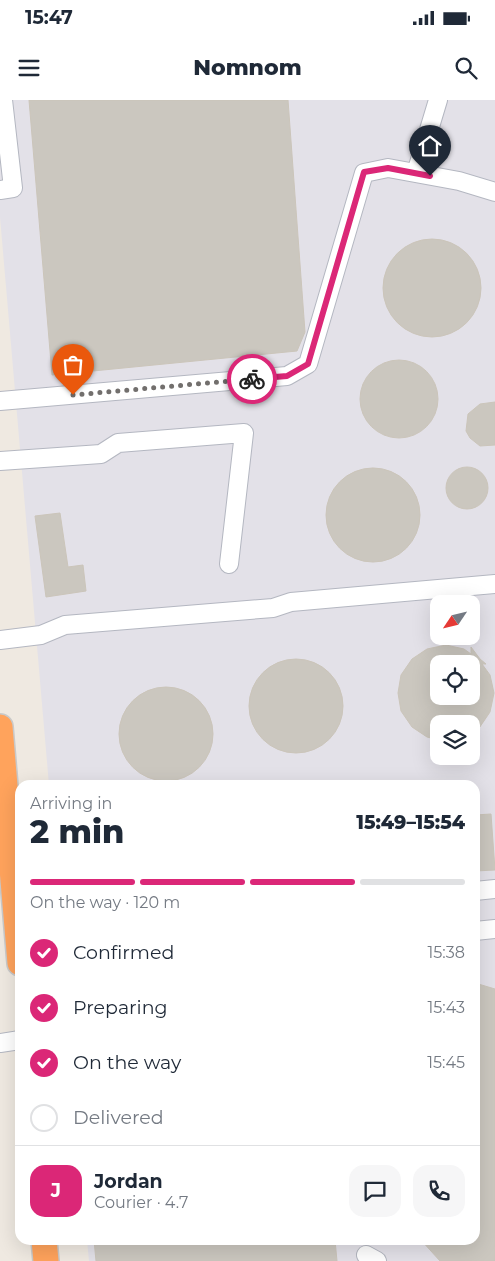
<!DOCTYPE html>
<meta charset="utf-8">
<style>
body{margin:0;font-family:Montserrat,sans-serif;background:#f6f6f7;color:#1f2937;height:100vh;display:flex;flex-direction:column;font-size:19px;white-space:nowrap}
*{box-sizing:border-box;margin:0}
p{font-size:16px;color:#747a83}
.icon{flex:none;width:28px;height:28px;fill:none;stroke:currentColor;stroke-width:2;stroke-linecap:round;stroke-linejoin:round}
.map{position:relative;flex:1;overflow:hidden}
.details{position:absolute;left:15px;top:680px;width:465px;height:465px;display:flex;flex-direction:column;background:#fff;border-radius:15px;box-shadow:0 5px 20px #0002}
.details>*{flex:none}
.needle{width:32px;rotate:235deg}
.fabs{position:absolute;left:430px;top:495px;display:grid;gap:10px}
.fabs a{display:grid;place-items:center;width:50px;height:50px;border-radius:10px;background:#fff;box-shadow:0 5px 20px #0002;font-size:25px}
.pin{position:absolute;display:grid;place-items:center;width:42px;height:42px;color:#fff;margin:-51px -21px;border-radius:50% 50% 50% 0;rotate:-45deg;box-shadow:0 0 5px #0007}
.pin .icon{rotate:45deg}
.courier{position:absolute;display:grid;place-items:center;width:50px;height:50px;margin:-25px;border:4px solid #db2777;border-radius:50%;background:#fff;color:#222;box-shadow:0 1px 6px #0007}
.summary em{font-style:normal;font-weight:800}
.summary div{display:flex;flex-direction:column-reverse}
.summary{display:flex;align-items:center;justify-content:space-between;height:85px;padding:0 15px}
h1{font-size:32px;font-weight:800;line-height:38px}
.bar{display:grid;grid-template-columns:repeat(4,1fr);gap:8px 5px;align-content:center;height:60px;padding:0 15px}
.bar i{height:6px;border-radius:4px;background:#e0e1e3}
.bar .selected{background:#db2777}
.bar p{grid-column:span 4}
.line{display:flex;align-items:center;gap:12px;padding:0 15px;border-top:1px solid #e0e1e3}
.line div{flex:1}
.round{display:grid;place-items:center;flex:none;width:52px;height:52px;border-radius:15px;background:#f6f6f7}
ol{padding:0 15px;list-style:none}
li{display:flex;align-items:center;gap:15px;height:55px}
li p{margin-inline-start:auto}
li .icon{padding:5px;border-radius:50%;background:#db2777;color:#fff;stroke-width:4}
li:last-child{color:#747a83}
li i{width:28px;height:28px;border:2px solid #e0e1e3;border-radius:50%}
.status{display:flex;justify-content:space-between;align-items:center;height:35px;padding:0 25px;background:#fff;direction:ltr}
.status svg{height:14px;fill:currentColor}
header{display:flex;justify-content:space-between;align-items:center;height:65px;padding:0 15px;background:#fff;font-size:22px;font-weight:800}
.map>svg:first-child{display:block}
.industrial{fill:#e3e1e8;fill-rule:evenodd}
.building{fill:#cbc7bf;stroke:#cbc5ba;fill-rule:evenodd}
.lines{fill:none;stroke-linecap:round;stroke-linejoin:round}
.minor-casing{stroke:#b4b7c1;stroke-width:20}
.highway-casing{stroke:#c9c9c9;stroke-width:28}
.minor{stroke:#fff;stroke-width:18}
.highway{stroke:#ffa35c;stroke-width:25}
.done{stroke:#726f6d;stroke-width:5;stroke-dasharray:0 9}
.route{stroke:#db2777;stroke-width:6}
</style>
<div class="status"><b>15:47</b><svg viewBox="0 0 49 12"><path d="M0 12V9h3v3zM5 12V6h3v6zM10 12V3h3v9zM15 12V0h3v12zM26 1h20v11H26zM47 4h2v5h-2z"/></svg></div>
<header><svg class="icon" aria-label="menu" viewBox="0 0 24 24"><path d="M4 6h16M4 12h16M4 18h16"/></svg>Nomnom<svg class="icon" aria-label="search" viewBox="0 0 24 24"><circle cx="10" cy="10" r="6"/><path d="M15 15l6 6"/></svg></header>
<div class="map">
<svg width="495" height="1161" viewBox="0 0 495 1161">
<rect width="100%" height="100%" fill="#efe9e1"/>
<path class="industrial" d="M 0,0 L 495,0 L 495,1161 L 89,1161 L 87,1140 L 475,1140 L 475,685 L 49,685 L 0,117 ZM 439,504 L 471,504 L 471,536 L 439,536 ZM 439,564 L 471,564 L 471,596 L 439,596 ZM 439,624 L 471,624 L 471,656 L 439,656 Z"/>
<path class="building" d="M 29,0 L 288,0 L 305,232 L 297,251 L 52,275 Z
M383 188a49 49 0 1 1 98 0a49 49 0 1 1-98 0Z
M360 299a39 39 0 1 1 78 0a39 39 0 1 1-78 0Z
M 495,302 L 495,345 L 480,346 L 470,338 L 466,331 L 468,314 L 480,304 Z
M446 388a21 21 0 1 1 42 0a21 21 0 1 1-42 0Z
M326 415a47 47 0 1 1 94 0a47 47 0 1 1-94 0Z
M 60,413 L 68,467 L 83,465 L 86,491 L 46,497 L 35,416 Z
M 446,545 L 464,549 L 471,554 L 471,547 L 480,559 L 486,564 L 482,564 L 490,575 L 494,593 L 490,612 L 471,640 L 471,624 L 439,624 L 439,640 L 427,637 L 412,627 L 401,611 L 398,593 L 401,575 L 412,559 L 427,549 ZM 439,564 L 471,564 L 471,596 L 439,596 Z
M249 606a47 47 0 1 1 94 0a47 47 0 1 1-94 0Z
M119 634a47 47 0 1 1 94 0a47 47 0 1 1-94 0Z
M 491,714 L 495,770 L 475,771 L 475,715 Z
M 475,883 L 495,889 L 495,1161 L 440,1161 L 421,1140 L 475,1140 Z
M 94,1140 L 335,1140 L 337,1161 L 96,1161 Z"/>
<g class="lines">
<defs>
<path id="minor" d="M 416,73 L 438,0
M 0,90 L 13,88 L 3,0
M 0,301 L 287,276 L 308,264 L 364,73 L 388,68 L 459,81 L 495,92
M 0,361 L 101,354 L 118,343 L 244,333 L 229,464
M 0,540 L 41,535 L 65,525 L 273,508 L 291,502 L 495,484
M 475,791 L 495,789
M 475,831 L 495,829
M 0,943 L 20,940
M 366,1155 L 377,1161"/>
<path id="highway" d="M 0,627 L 20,863
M 44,1140 L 46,1161"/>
</defs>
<use href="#minor" class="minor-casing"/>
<use href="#highway" class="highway-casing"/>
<use href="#minor" class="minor"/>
<use href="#highway" class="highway"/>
</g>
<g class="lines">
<path class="done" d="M 73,295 L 252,279"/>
<path class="route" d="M 252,279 L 287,276 L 308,264 L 364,72 L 388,68 L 430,76"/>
</g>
</svg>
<div class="fabs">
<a><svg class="needle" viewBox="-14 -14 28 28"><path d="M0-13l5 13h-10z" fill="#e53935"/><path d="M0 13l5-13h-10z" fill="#747a83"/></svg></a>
<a><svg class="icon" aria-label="locate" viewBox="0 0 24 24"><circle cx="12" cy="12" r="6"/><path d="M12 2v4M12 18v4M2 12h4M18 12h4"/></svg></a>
<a><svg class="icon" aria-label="layers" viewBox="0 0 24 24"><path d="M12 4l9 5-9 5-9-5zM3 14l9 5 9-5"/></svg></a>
</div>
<div class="pin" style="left:73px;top:295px;background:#ea580c"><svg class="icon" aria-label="bag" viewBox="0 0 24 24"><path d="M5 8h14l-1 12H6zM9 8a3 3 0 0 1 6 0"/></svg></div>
<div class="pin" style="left:430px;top:76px;background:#1f2937"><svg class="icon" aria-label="home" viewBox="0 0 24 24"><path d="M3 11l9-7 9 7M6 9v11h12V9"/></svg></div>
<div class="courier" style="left:252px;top:279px"><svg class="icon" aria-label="bike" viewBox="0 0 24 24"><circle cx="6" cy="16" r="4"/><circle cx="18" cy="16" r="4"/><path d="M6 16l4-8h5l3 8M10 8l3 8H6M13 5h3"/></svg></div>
<section class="details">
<div class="summary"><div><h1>2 min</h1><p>Arriving in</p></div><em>15:49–15:54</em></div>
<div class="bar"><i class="selected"></i><i class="selected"></i><i class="selected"></i><i></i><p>On the way · 120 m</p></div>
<ol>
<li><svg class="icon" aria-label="check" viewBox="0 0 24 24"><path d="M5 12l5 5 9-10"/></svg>Confirmed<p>15:38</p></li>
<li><svg class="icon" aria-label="check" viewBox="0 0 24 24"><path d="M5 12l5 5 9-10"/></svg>Preparing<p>15:43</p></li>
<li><svg class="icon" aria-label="check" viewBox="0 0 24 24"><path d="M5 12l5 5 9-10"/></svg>On the way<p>15:45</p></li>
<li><i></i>Delivered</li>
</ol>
<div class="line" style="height:90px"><b class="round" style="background:#db2777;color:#fff">J</b><div><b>Jordan</b><p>Courier · 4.7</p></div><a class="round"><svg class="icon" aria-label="chat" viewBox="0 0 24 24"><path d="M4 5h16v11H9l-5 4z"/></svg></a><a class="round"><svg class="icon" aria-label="phone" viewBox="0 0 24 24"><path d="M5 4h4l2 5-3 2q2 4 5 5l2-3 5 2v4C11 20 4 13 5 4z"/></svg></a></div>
</section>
</div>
